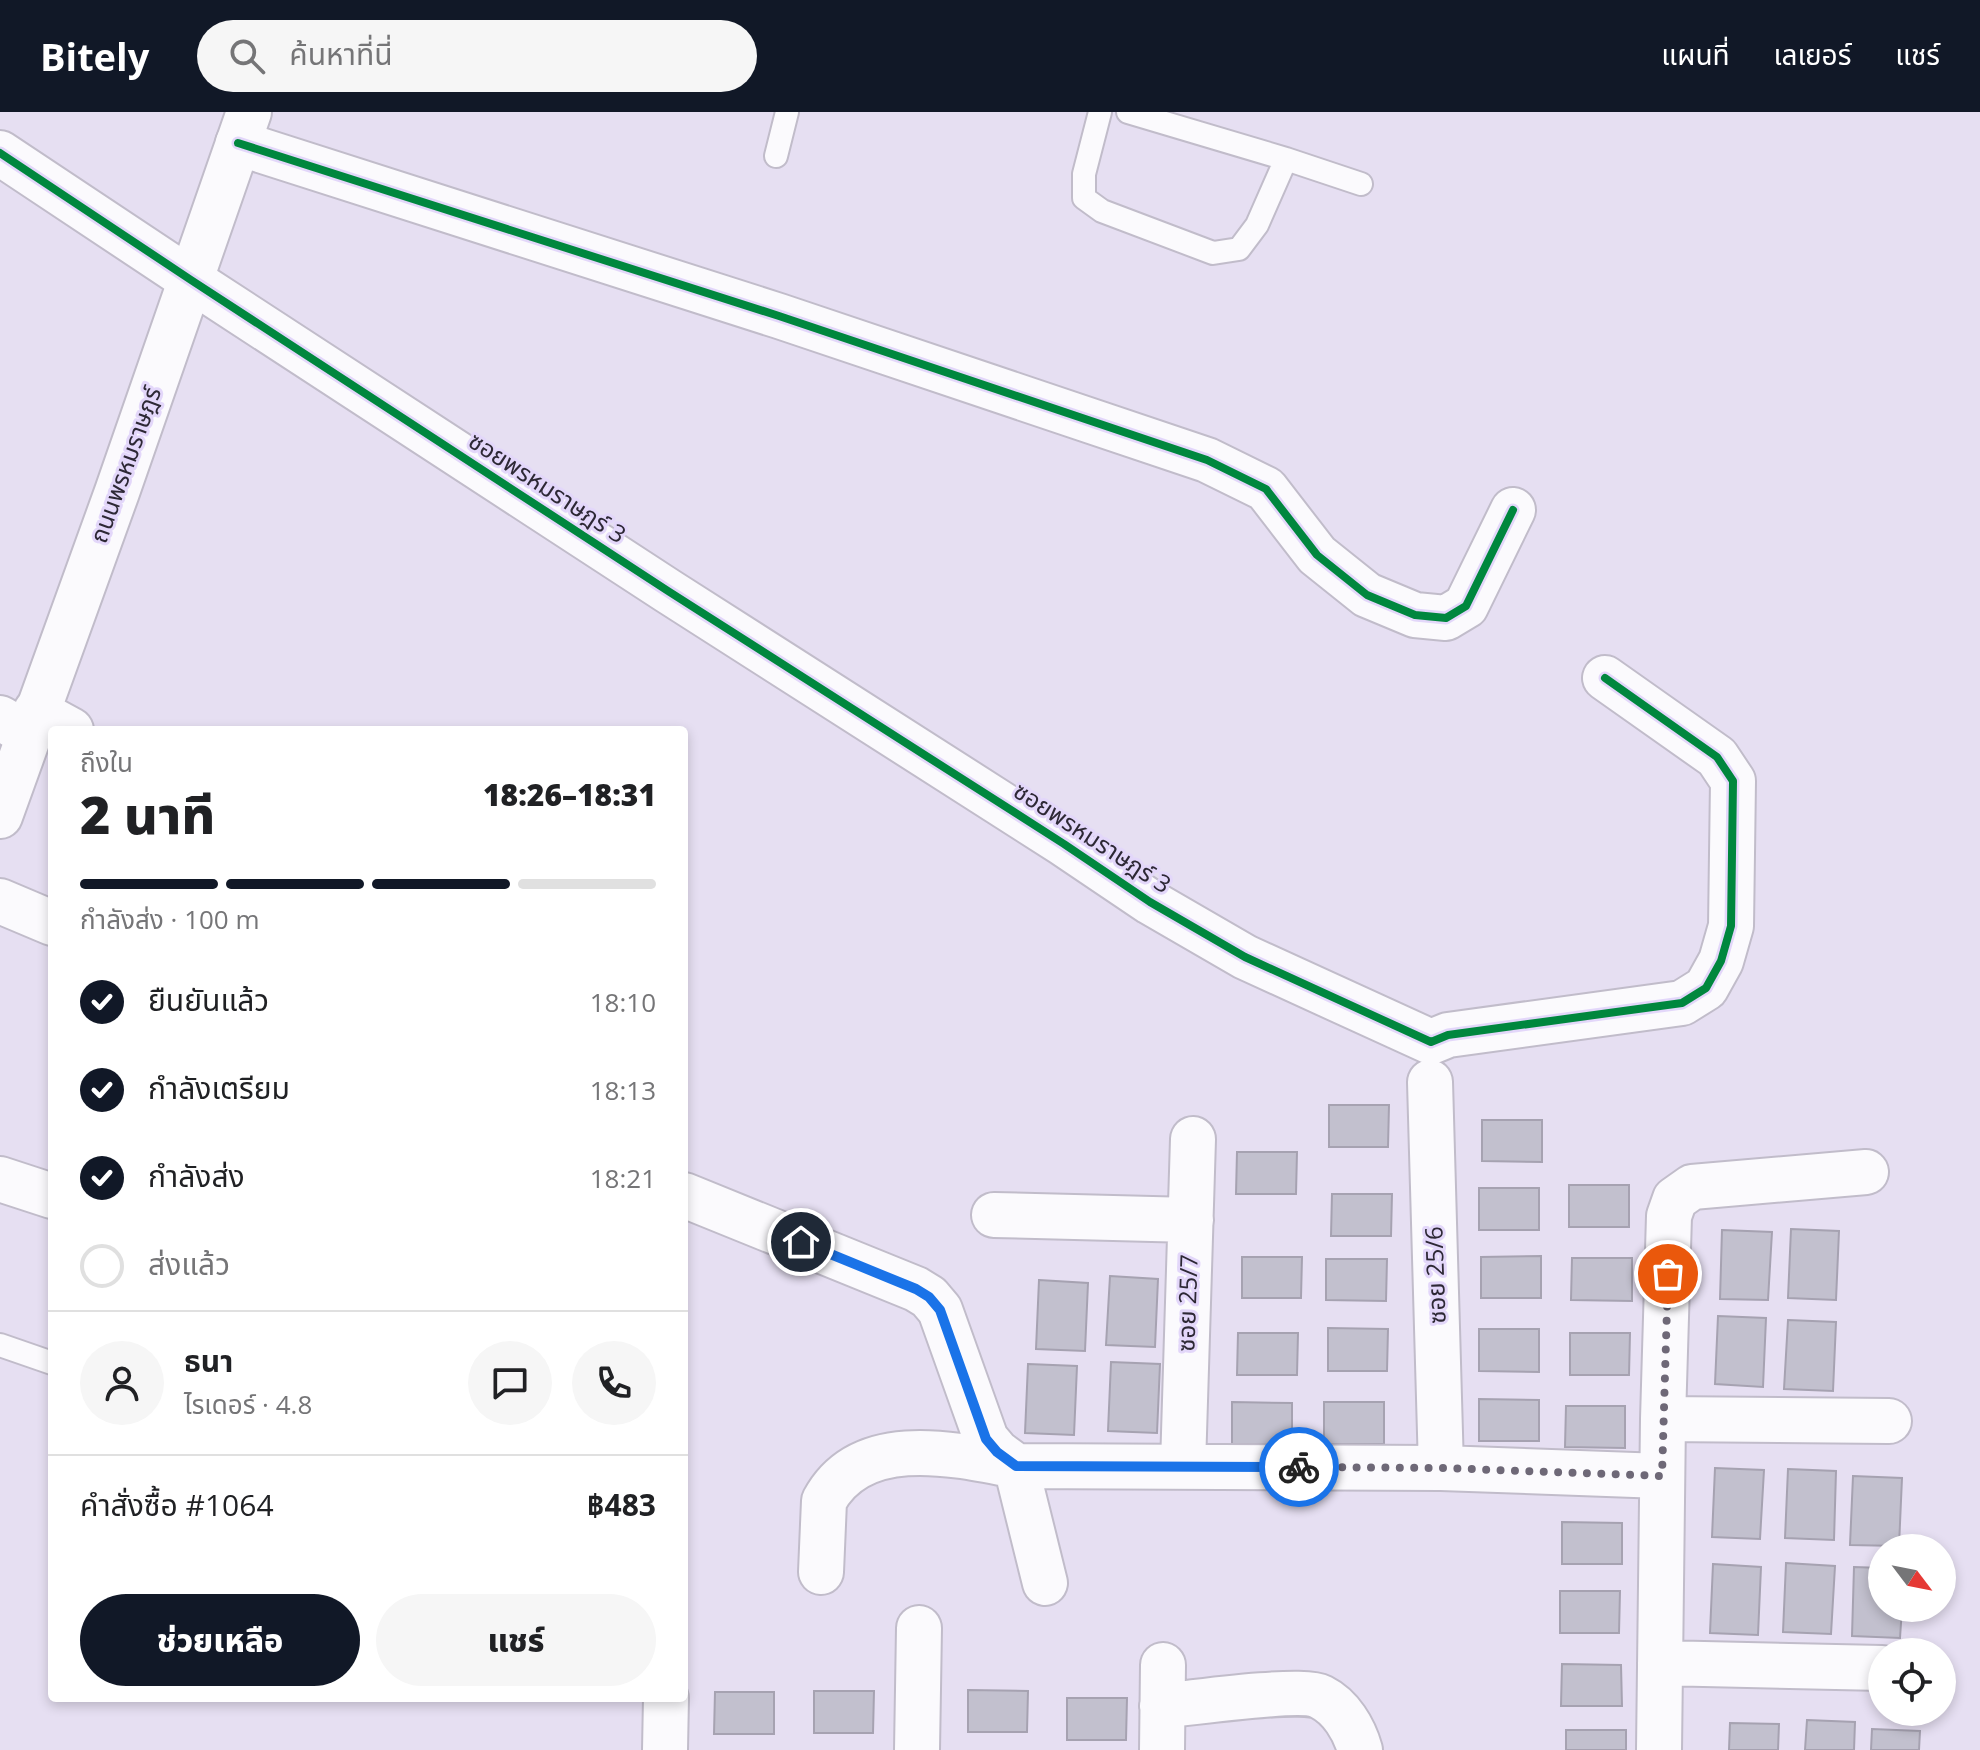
<!DOCTYPE html>
<html lang="th">
<meta charset="utf-8">
<style>
body{margin:0;font-family:"Open Sans","Noto Sans Thai",sans-serif;background:#f6f6f6;color:#202124;height:100vh;display:flex;flex-direction:column;font-size:30px;white-space:nowrap}
*{box-sizing:border-box;margin:0}
p{font-size:26px;color:#757577}
.icon{flex:none;width:44px;height:44px;fill:none;stroke:currentColor;stroke-width:2;stroke-linecap:round;stroke-linejoin:round}
.map{position:relative;flex:1;overflow:hidden}
.sheet{position:absolute;left:48px;top:614px;width:640px;height:976px;display:flex;flex-direction:column;background:#fff;border-radius:8px;box-shadow:0 4px 12px #0003}
.sheet>*{flex:none}
.needle{width:52px;rotate:122deg}
.fabs{position:absolute;left:1868px;top:1422px;display:grid;gap:16px}
.fabs a{display:grid;place-items:center;width:88px;height:88px;border-radius:50%;background:#fff;box-shadow:0 4px 12px #0003;font-size:40px}
.pin{position:absolute;display:grid;place-items:center;width:68px;height:68px;color:#fff;margin:-34px;border:4px solid #fff;border-radius:50%;box-shadow:0 2px 8px #0007}
.courier{position:absolute;display:grid;place-items:center;width:80px;height:80px;margin:-40px;border:6px solid #1a73e8;border-radius:50%;background:#fff;color:#222;box-shadow:0 2px 10px #0007}
.head em{font-style:normal;font-weight:800}
.head div{display:flex;flex-direction:column-reverse}
.head{display:flex;align-items:center;justify-content:space-between;height:136px;padding:0 32px}
h1{font-size:52px;font-weight:800;line-height:60px}
.bar{display:grid;grid-template-columns:repeat(4,1fr);gap:12px 8px;align-content:center;height:96px;padding:0 32px}
.bar i{height:10px;border-radius:6px;background:#e0e0e0}
.bar .selected{background:#111827}
.bar p{grid-column:span 4}
.line{display:flex;align-items:center;gap:20px;padding:0 32px;border-top:2px solid #e0e0e0}
.line div{flex:1}
.round{display:grid;place-items:center;flex:none;width:84px;height:84px;border-radius:42px;background:#f6f6f6}
ol{padding:0 32px;list-style:none}
li{display:flex;align-items:center;gap:24px;height:88px}
li p{margin-inline-start:auto}
li .icon{padding:8px;border-radius:50%;background:#111827;color:#fff;stroke-width:4}
li:last-child{color:#757577}
li i{width:44px;height:44px;border:4px solid #e0e0e0;border-radius:50%}
.button{display:flex;gap:16px;margin-top:auto;padding:16px 32px}
.button a{flex:1;height:92px;border-radius:48px;background:#111827;color:#fff;font-size:32px;font-weight:800;line-height:92px;text-align:center}
.button a+a{background:#f6f6f6;color:#202124}
header{display:flex;align-items:center;gap:48px;box-sizing:border-box;height:112px;padding:0 40px;background:#111827;color:#fff}
header strong{font-size:38px}
nav{display:flex;gap:44px;margin-inline-start:auto;font-size:28px}
.search{width:560px;height:72px;background:#f6f6f6;display:flex;align-items:center;gap:20px;box-sizing:border-box;padding:0 28px;border-radius:44px;color:#757577;font-size:30px}
.map>svg:first-child{display:block}
.building{fill:#c2c0ce;stroke:#a6a2b1;stroke-width:2}
.lines{fill:none;stroke-linecap:round;stroke-linejoin:round}
.lane-casing{stroke:#c1bcca;stroke-width:26}
.street-casing{stroke:#c1bcca;stroke-width:48}
.secondary-casing{stroke:#c1bcca;stroke-width:48}
.lane{stroke:#fbfafd;stroke-width:22}
.street{stroke:#fbfafd;stroke-width:44}
.secondary{stroke:#fbfafd;stroke-width:44}
.cycleway-casing{stroke:#e3d7fa;stroke-width:13}
.cycleway{stroke:#00873e;stroke-width:8}
.done{stroke:#6e6877;stroke-width:8;stroke-dasharray:0 14.4}
.route{stroke:#1a73e8;stroke-width:10}
.labels{text-anchor:middle;stroke-width:6;stroke-linejoin:round;paint-order:stroke}
.street-label{font-size:24px;fill:#2d2835;stroke:#e3d7fa}
</style>
<header>
<strong>Bitely</strong>
<div class="search"><svg class="icon" aria-label="search" viewBox="0 0 24 24"><circle cx="10" cy="10" r="6"/><path d="M15 15l6 6"/></svg>ค้นหาที่นี่</div>
<nav><a>แผนที่</a><a>เลเยอร์</a><a>แชร์</a></nav>
</header>
<div class="map">
<svg width="1980" height="1638" viewBox="0 0 1980 1638">
<rect width="100%" height="100%" fill="#e6dff2"/>
<path class="building" d="M 1329,993 L 1389,993 L 1388,1035 L 1329,1035 Z
M 1482,1008 L 1542,1008 L 1542,1050 L 1482,1049 Z
M 1237,1040 L 1297,1040 L 1296,1082 L 1236,1082 Z
M 1569,1073 L 1629,1073 L 1629,1115 L 1569,1115 Z
M 1479,1076 L 1539,1076 L 1539,1118 L 1479,1118 Z
M 1332,1082 L 1392,1082 L 1391,1124 L 1331,1124 Z
M 1791,1117 L 1839,1119 L 1836,1188 L 1788,1186 Z
M 1722,1118 L 1772,1120 L 1768,1188 L 1720,1187 Z
M 1541,1144 L 1541,1186 L 1481,1186 L 1481,1145 Z
M 1242,1145 L 1302,1145 L 1301,1186 L 1242,1186 Z
M 1572,1146 L 1632,1146 L 1632,1189 L 1571,1188 Z
M 1326,1147 L 1387,1147 L 1386,1189 L 1326,1188 Z
M 1110,1164 L 1158,1167 L 1155,1235 L 1106,1233 Z
M 1039,1168 L 1088,1171 L 1085,1239 L 1036,1237 Z
M 1718,1204 L 1766,1206 L 1763,1275 L 1715,1272 Z
M 1788,1208 L 1836,1210 L 1833,1279 L 1784,1277 Z
M 1328,1216 L 1388,1217 L 1387,1259 L 1328,1259 Z
M 1479,1217 L 1539,1217 L 1539,1260 L 1479,1259 Z
M 1238,1221 L 1298,1221 L 1297,1263 L 1237,1263 Z
M 1570,1221 L 1630,1221 L 1629,1263 L 1570,1263 Z
M 1111,1250 L 1160,1252 L 1157,1321 L 1108,1319 Z
M 1028,1252 L 1077,1254 L 1074,1323 L 1025,1321 Z
M 1479,1287 L 1539,1288 L 1539,1329 L 1479,1329 Z
M 1232,1290 L 1292,1291 L 1292,1332 L 1232,1332 Z
M 1324,1290 L 1384,1290 L 1384,1332 L 1324,1332 Z
M 1566,1294 L 1625,1294 L 1625,1336 L 1565,1335 Z
M 1715,1356 L 1764,1358 L 1760,1427 L 1712,1425 Z
M 1788,1357 L 1836,1359 L 1834,1428 L 1785,1426 Z
M 1853,1364 L 1902,1366 L 1899,1434 L 1850,1433 Z
M 1562,1410 L 1622,1411 L 1622,1452 L 1562,1452 Z
M 1786,1451 L 1835,1454 L 1831,1522 L 1783,1520 Z
M 1713,1452 L 1761,1455 L 1758,1523 L 1710,1521 Z
M 1854,1455 L 1882,1456 L 1882,1496 L 1902,1496 L 1900,1526 L 1852,1524 Z
M 1560,1479 L 1620,1479 L 1619,1521 L 1560,1521 Z
M 1562,1552 L 1621,1553 L 1622,1594 L 1561,1594 Z
M 968,1578 L 1028,1579 L 1027,1620 L 968,1620 Z
M 814,1579 L 874,1579 L 873,1621 L 814,1621 Z
M 715,1580 L 774,1580 L 774,1622 L 714,1622 Z
M 1067,1586 L 1127,1586 L 1126,1628 L 1067,1628 Z
M 1807,1608 L 1855,1610 L 1854,1638 L 1805,1638 Z
M 1730,1611 L 1779,1612 L 1778,1638 L 1729,1638 Z
M 1872,1617 L 1920,1619 L 1919,1638 L 1871,1638 Z
M 1566,1618 L 1626,1618 L 1626,1638 L 1566,1638 Z"/>
<g class="lines">
<defs>
<path id="lane" d="M 1100,0 L 1084,62 L 1084,86 L 1102,99 L 1213,141 L 1239,137 L 1257,113 L 1286,47
M 1128,0 L 1286,47 L 1361,72
M 776,44 L 787,0
M 0,1233 L 52,1251"/>
<path id="street" d="M 238,31 L 779,204 L 1207,348 L 1266,377 L 1317,443 L 1367,483 L 1415,503 L 1446,506 L 1466,494 L 1513,398
M 0,41 L 191,168 L 668,479 L 1064,732 L 1150,790 L 1245,845 L 1431,930 L 1448,923 L 1682,891 L 1706,876 L 1721,849 L 1731,814 L 1733,669 L 1717,645 L 1605,566
M 36,599 L 71,618
M 0,606 L 28,622
M 0,789 L 52,811
M 1430,970 L 1441,1356
M 0,1067 L 52,1084
M 684,1083 L 916,1177 L 929,1185 L 940,1198 L 986,1327 L 997,1340 L 1016,1354 L 1045,1471
M 994,1103 L 1191,1108
M 1663,1307 L 1889,1309
M 1183,1354 L 1193,1027
M 821,1460 L 824,1389 C 861,1320 955,1342 1016,1354 L 1441,1356 L 1662,1364
M 1660,1551 L 1882,1556
M 1162,1594 C 1190,1591 1302,1575 1321,1585 C 1341,1595 1354,1617 1360,1638
M 665,1638 L 666,1586
M 917,1638 L 919,1516
M 1162,1638 L 1163,1553
M 1659,1638 L 1663,1307 L 1669,1104 L 1675,1087 L 1692,1075 L 1866,1060"/>
<path id="secondary" d="M 0,704 L 117,380 L 249,0"/>
</defs>
<use href="#lane" class="lane-casing"/>
<use href="#street" class="street-casing"/>
<use href="#secondary" class="secondary-casing"/>
<use href="#lane" class="lane"/>
<use href="#street" class="street"/>
<use href="#secondary" class="secondary"/>
<defs>
<path id="cycleway" d="M 238,31 L 779,204 L 1207,348 L 1266,377 L 1317,443 L 1367,483 L 1415,503 L 1446,506 L 1466,494 L 1513,398
M 0,41 L 191,168 L 668,479 L 1064,732 L 1150,790 L 1245,845 L 1431,930 L 1448,923 L 1682,891 L 1706,876 L 1721,849 L 1731,814 L 1733,669 L 1717,645 L 1605,566"/>
</defs>
<use href="#cycleway" class="cycleway-casing"/>
<use href="#cycleway" class="cycleway"/>
</g>
<g class="lines">
<path class="done" d="M 1299,1355 L 1441,1356 L 1662,1364 L 1668,1162"/>
<path class="route" d="M 801,1130 L 916,1177 L 929,1185 L 940,1198 L 986,1327 L 997,1340 L 1016,1354 L 1299,1355"/>
</g>
<g class="labels">
<g class="street-label">
<text transform="translate(126 353) rotate(-70)" y="8">ถนนพรหมราษฎร์</text>
<text transform="translate(547 376) rotate(33)" y="8">ซอยพรหมราษฎร์ 3</text>
<text transform="translate(1092 726) rotate(33)" y="8">ซอยพรหมราษฎร์ 3</text>
<text transform="translate(1436 1163) rotate(-92)" y="8">ซอย 25/6</text>
<text transform="translate(1188 1191) rotate(-88)" y="8">ซอย 25/7</text>
</g>
</g>
</svg>
<div class="fabs">
<a><svg class="needle" viewBox="-14 -14 28 28"><path d="M0-13l5 13h-10z" fill="#e53935"/><path d="M0 13l5-13h-10z" fill="#757577"/></svg></a>
<a><svg class="icon" aria-label="locate" viewBox="0 0 24 24"><circle cx="12" cy="12" r="6"/><path d="M12 2v4M12 18v4M2 12h4M18 12h4"/></svg></a>
</div>
<div class="pin" style="left:1668px;top:1162px;background:#ea580c"><svg class="icon" aria-label="bag" viewBox="0 0 24 24"><path d="M5 8h14l-1 12H6zM9 8a3 3 0 0 1 6 0"/></svg></div>
<div class="pin" style="left:801px;top:1130px;background:#1f2937"><svg class="icon" aria-label="home" viewBox="0 0 24 24"><path d="M3 11l9-7 9 7M6 9v11h12V9"/></svg></div>
<div class="courier" style="left:1299px;top:1355px"><svg class="icon" aria-label="bike" viewBox="0 0 24 24"><circle cx="6" cy="16" r="4"/><circle cx="18" cy="16" r="4"/><path d="M6 16l4-8h5l3 8M10 8l3 8H6M13 5h3"/></svg></div>
<section class="sheet">
<div class="head"><div><h1>2 นาที</h1><p>ถึงใน</p></div><em>18:26–18:31</em></div>
<div class="bar"><i class="selected"></i><i class="selected"></i><i class="selected"></i><i></i><p>กำลังส่ง · 100 m</p></div>
<ol>
<li><svg class="icon" aria-label="check" viewBox="0 0 24 24"><path d="M5 12l5 5 9-10"/></svg>ยืนยันแล้ว<p>18:10</p></li>
<li><svg class="icon" aria-label="check" viewBox="0 0 24 24"><path d="M5 12l5 5 9-10"/></svg>กำลังเตรียม<p>18:13</p></li>
<li><svg class="icon" aria-label="check" viewBox="0 0 24 24"><path d="M5 12l5 5 9-10"/></svg>กำลังส่ง<p>18:21</p></li>
<li><i></i>ส่งแล้ว</li>
</ol>
<div class="line" style="height:144px"><a class="round"><svg class="icon" aria-label="person" viewBox="0 0 24 24"><circle cx="12" cy="8" r="4"/><path d="M4 21q1-7 8-7t8 7"/></svg></a><div><b>ธนา</b><p>ไรเดอร์ · 4.8</p></div><a class="round"><svg class="icon" aria-label="chat" viewBox="0 0 24 24"><path d="M4 5h16v11H9l-5 4z"/></svg></a><a class="round"><svg class="icon" aria-label="phone" viewBox="0 0 24 24"><path d="M5 4h4l2 5-3 2q2 4 5 5l2-3 5 2v4C11 20 4 13 5 4z"/></svg></a></div>
<div class="line" style="height:104px"><div>คำสั่งซื้อ #1064</div><b>฿483</b></div>
<div class="button"><a>ช่วยเหลือ</a><a>แชร์</a></div>
</section>
</div>
